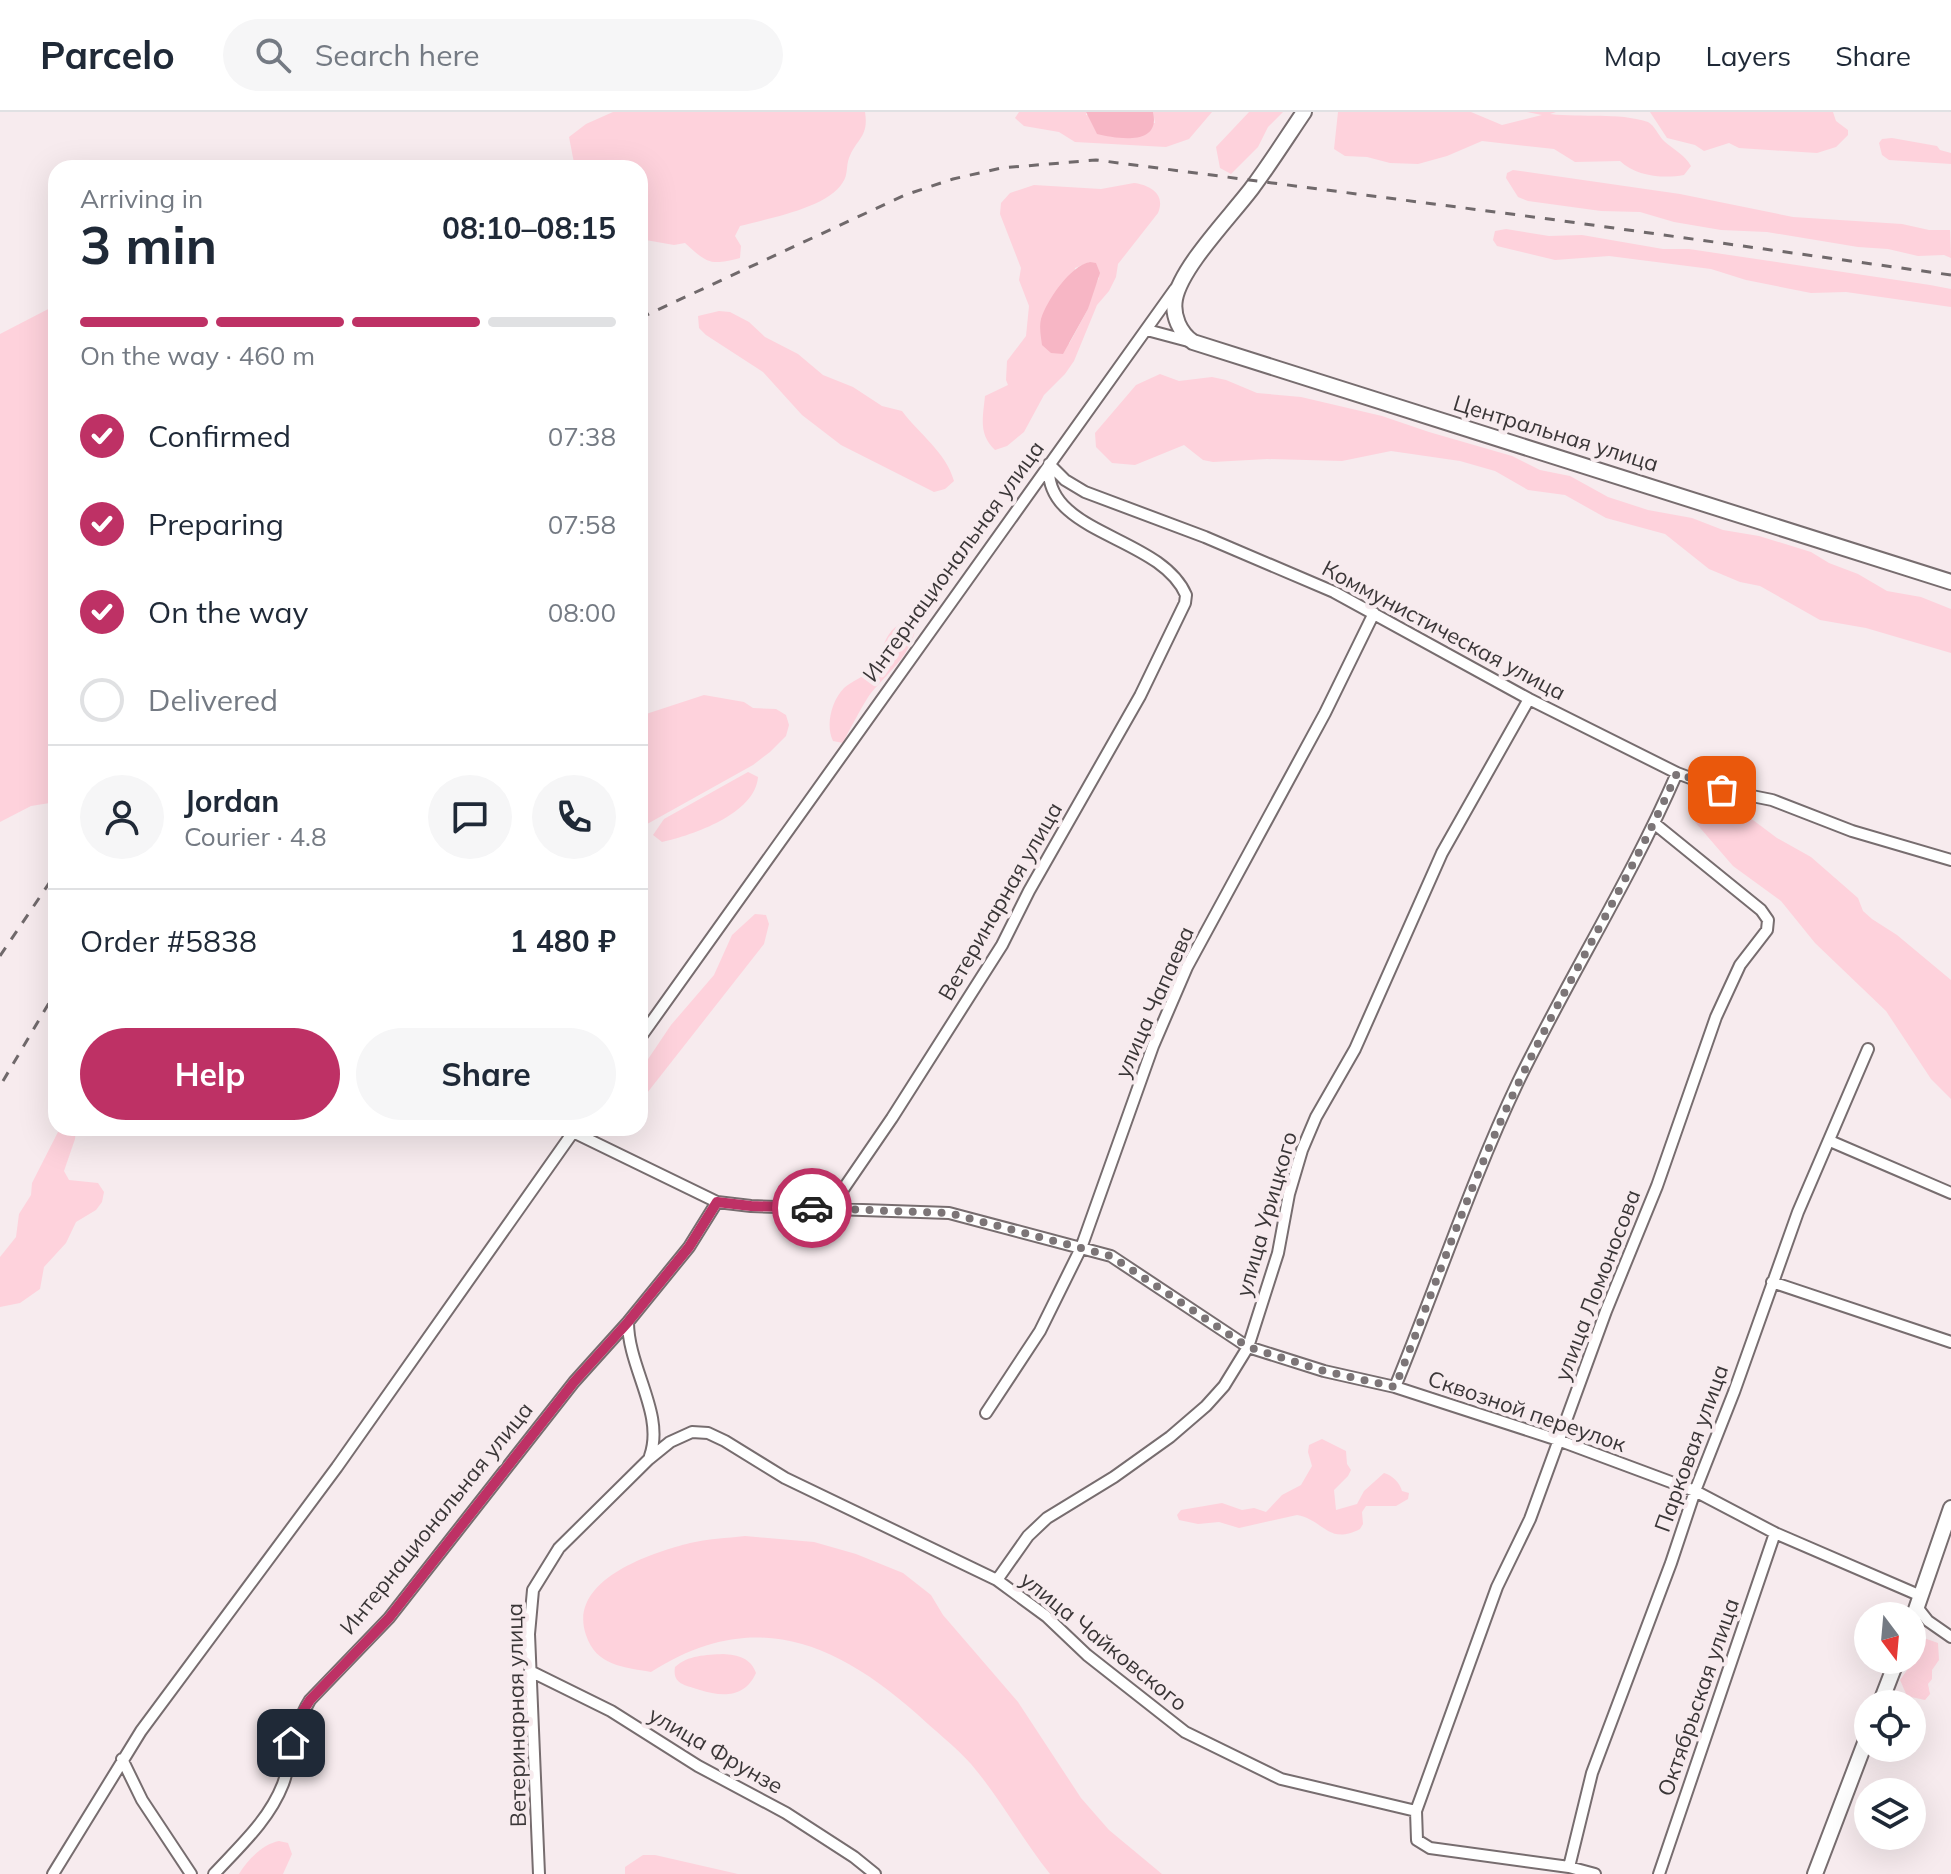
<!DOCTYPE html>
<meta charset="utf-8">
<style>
body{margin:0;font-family:Mulish,sans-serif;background:#f6f6f7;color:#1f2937;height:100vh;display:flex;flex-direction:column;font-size:30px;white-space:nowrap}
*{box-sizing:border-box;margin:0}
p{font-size:26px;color:#747a83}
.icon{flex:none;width:44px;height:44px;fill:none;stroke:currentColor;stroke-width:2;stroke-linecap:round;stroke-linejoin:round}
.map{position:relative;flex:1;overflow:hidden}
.side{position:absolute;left:48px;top:48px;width:600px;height:976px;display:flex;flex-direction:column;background:#fff;border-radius:24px;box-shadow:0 8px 32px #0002}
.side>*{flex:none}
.needle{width:52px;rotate:164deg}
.fabs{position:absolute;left:1854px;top:1490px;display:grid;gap:16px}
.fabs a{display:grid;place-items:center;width:72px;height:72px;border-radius:50%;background:#fff;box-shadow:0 8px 32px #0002;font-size:40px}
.pin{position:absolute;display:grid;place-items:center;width:68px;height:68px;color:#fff;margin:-34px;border-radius:16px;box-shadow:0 4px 12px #0006}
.courier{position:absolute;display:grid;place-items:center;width:80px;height:80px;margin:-40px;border:6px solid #be3165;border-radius:50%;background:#fff;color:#222;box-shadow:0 2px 10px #0007}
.overview em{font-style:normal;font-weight:700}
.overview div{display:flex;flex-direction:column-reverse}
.overview{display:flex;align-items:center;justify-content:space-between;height:136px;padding:0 32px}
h1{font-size:52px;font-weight:700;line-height:60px}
.bar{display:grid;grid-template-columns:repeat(4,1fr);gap:12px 8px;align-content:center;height:96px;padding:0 32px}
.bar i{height:10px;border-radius:6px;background:#e0e1e3}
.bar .active{background:#be3165}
.bar p{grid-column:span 4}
.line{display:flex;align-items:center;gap:20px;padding:0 32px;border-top:2px solid #e0e1e3}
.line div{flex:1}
.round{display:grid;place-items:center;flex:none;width:84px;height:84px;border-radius:42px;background:#f6f6f7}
ol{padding:0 32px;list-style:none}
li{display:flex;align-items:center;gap:24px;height:88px}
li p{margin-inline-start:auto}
li .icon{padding:8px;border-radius:50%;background:#be3165;color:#fff;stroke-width:4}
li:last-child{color:#747a83}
li i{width:44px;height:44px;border:4px solid #e0e1e3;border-radius:50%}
.action{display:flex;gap:16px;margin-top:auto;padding:16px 32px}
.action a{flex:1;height:92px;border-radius:48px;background:#be3165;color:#fff;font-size:32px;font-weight:700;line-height:92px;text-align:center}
.action a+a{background:#f6f6f7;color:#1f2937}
header{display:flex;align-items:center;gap:48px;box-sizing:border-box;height:112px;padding:0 40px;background:#fff;border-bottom:2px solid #e0e1e3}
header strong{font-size:38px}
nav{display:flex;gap:44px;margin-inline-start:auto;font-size:28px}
.search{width:560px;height:72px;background:#f6f6f7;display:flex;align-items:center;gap:20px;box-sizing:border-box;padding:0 28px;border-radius:44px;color:#747a83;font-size:30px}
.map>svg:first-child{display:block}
.green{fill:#fed2dc;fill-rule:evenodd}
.water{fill:#f7b6c5}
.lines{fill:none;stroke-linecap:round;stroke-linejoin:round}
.street-casing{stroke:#776d6f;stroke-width:14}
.secondary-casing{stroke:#776d6f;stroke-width:18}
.street{stroke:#fff;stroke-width:10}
.secondary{stroke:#fff;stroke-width:14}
.rail{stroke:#70696b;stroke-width:3;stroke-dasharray:10 10;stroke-linecap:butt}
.done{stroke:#7c7577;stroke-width:8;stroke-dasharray:0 14.4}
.route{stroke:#be3165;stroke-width:10}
.labels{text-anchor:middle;stroke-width:8;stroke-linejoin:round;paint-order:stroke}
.street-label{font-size:22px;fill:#3a3637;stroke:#f7ebee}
</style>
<header>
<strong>Parcelo</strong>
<div class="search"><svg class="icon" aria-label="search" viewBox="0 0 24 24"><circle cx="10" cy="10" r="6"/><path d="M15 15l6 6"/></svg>Search here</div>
<nav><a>Map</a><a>Layers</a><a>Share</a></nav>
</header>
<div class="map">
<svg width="1951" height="1762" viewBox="0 0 1951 1762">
<rect width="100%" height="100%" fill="#f7ebee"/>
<path class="green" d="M 613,0 L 865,0 C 869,25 857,26 849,46 C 846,54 848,63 843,70 C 828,96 769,106 740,114 L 735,124 L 741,134 L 740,146 C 710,154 707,151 685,131 L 674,133 L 640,127 L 640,56 L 575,56 L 569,25 L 586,12 Z
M 1019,0 L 1086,0 L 1086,3 L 1155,11 L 1153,0 L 1212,0 L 1189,27 L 1166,35 L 1075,30 L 1059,20 L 1024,14 L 1015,6 Z
M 1249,0 L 1283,0 L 1268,15 L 1258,35 L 1231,62 L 1220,56 L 1216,35 Z
M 1338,0 L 1471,0 L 1502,13 L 1542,3 L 1527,0 L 1556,0 L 1550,2 C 1583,6 1617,0 1648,10 C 1655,14 1658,23 1664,29 C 1674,38 1684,42 1691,54 L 1684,63 C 1663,67 1635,64 1620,49 L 1575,50 L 1554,37 L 1482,29 L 1447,44 L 1418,52 L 1390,51 L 1367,45 L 1345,44 L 1334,37 Z
M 1650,0 L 1833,0 L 1836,9 L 1848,18 L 1848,23 L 1836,35 L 1817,41 L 1739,36 L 1729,31 L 1704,39 L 1695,33 L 1667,26 Z
M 1892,26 L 1937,34 L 1940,38 L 1951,41 L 1951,52 L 1889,48 L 1882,43 L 1879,31 L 1882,27 Z
M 1513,58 L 1680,82 L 1793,105 L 1902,112 L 1929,118 L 1950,118 L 1951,146 L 1944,143 L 1918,144 L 1888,137 L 1858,135 L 1767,120 L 1721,118 L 1674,110 L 1640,100 L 1601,99 L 1528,89 L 1518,85 L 1506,66 L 1507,61 Z
M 1134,71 C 1150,73 1166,82 1158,101 L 1118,152 L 1116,165 L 1109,179 L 1097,193 L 1074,249 L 1065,262 L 1044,283 L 1024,320 L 1007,334 L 995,338 C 978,322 983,305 985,284 L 1008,273 L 1006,268 L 1007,249 L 1026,224 L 1029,194 L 1019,168 L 1021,156 L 1000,102 L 1001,91 L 1010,81 L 1034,73 L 1101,77 ZM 1090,150 L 1099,166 L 1091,181 L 1088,197 L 1069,232 L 1075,156 Z
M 1506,117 L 1549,124 L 1582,123 L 1663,137 L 1689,137 L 1930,173 L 1951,177 L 1951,195 L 1846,180 L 1811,181 L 1746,168 L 1711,157 L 1609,144 L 1555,148 L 1497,134 L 1493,128 L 1495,119 Z
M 56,193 L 56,690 L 31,694 L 0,710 L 0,222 Z
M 719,199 L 730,200 L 749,210 L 765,225 L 798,242 L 823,263 L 853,275 L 882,294 L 902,299 C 919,322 946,340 954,369 L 945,377 L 934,380 L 841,333 L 802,303 L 763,260 L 706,223 L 699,216 L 698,204 Z
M 1160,262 L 1179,269 L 1212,265 L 1226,268 L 1257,281 L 1301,285 L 1382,304 L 1429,320 L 1512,344 L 1540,358 L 1570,364 L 1608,385 L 1648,398 L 1692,406 L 1723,418 L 1759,424 L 1811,440 L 1829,451 L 1858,462 L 1887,479 L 1921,485 L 1951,497 L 1951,541 L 1866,516 L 1820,508 L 1760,474 L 1740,470 L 1709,457 L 1665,422 L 1606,406 L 1565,383 L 1528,378 L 1495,359 L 1460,349 L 1391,339 L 1342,349 L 1267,347 L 1213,350 L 1203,348 L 1184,333 L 1135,353 L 1112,351 L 1096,335 L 1095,321 L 1136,273 Z
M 906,508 L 917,512 C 909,546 893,555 871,581 C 866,587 846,624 843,631 L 833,629 C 825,613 832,588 844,576 C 852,569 864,565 870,558 C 886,540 880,521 906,508 Z
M 704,583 L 744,590 L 753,596 L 776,597 L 786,603 L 789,613 L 786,624 L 770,640 L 753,653 L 640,716 L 640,604 Z
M 748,660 L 758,665 C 755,702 693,723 662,730 L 653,723 L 664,707 Z
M 1701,688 L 1725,691 L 1737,696 L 1777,726 L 1811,745 L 1858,786 L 1863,799 L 1872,807 L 1897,823 L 1951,868 L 1951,987 L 1931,967 L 1886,899 L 1815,831 L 1781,789 L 1733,754 L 1695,710 L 1694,698 Z
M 755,802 L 766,803 L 769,812 L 764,832 L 640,990 L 640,959 L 671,913 L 714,863 L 732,823 Z
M 60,1016 L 76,1016 L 75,1027 L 64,1059 L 69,1068 L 98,1071 L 104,1080 L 102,1090 L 96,1098 L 76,1110 L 66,1131 L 44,1155 L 40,1177 L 20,1191 L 0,1195 L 0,1145 L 16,1125 L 19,1102 L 31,1083 L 32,1071 Z
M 1322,1327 L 1346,1339 L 1347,1352 L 1351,1358 L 1348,1364 L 1334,1378 L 1336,1398 L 1357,1392 L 1364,1379 L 1384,1361 C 1392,1363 1400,1371 1402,1379 L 1409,1381 L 1408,1387 L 1396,1394 L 1366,1394 L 1362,1400 L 1363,1412 L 1360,1417 C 1328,1434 1323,1407 1297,1403 L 1239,1416 L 1219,1410 L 1198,1412 L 1179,1408 L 1177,1403 L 1181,1398 L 1222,1391 L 1242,1398 L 1254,1396 L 1266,1400 L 1282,1383 L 1301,1373 L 1312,1354 L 1308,1340 L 1309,1333 Z
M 745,1424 L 814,1430 L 856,1442 L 903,1461 L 931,1483 L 943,1503 L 1018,1590 L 1081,1686 L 1109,1718 L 1162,1762 L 1050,1762 C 1022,1727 1000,1686 971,1652 C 955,1634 935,1619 917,1602 C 834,1529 753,1495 651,1560 C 624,1555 596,1554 586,1523 C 567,1468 651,1441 690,1431 C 707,1427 727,1426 745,1424 Z
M 1924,1526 L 1938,1531 L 1939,1548 L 1932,1558 L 1932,1567 L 1928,1572 L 1930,1582 L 1925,1588 L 1907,1584 L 1900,1568 L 1910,1554 L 1908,1548 L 1912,1548 L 1913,1534 Z
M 723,1542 C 738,1543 751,1546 756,1561 C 745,1586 722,1585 700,1578 C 686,1573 672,1573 675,1555 C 688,1543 706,1543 723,1542 Z
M 279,1729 L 288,1731 L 292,1742 L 283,1762 L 239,1762 C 247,1748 263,1732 279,1729 Z
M 643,1743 L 655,1743 L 738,1762 L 625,1762 L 625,1755 Z"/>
<path class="water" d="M 1086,0 L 1153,0 C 1161,34 1118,27 1097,22 Z
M 1090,150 L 1096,151 L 1100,161 L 1088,197 L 1063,242 L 1051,241 L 1042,233 C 1041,225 1039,215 1041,207 C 1047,188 1070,154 1090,150 Z"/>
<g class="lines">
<defs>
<path id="street" d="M 1147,218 L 1192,230
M 1049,352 L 1065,368 L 1085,380 L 1205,425 L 1334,480 L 1529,587 L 1677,661 L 1722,678 L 1772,688 L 1852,719 L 1951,748
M 640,926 L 1175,177
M 573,1020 L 717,1090 L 751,1094 L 949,1101 L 1111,1144 L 1248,1235 L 1324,1259 L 1395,1275 L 1558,1328 L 1695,1379 L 1775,1421 L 1921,1484
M 1830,1029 L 1951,1081
M 831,1095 L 892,1006 L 1002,833 L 1029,779 L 1140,584 L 1185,491 L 1186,483 C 1160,423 1044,423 1049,354
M 1772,1170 L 1951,1230
M 628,1210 C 628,1256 665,1302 650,1344
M 1395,1275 C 1437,1173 1471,1069 1518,970 C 1569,865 1631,767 1677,661
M 986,1301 L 1040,1219 L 1081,1136 L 1153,934 L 1187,855 L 1325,601 L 1374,501
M 997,1468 L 1028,1424 L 1047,1406 L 1114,1365 L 1170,1325 L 1206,1294 L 1224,1274 L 1248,1235 L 1278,1141 L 1289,1082 L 1302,1038 L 1316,1005 L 1355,937 L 1442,741 L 1529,587
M 1917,1495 L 1928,1509 L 1951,1525
M 530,1559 L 611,1599 L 698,1654 L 786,1701 L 854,1745 L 875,1762
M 122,1647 L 142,1688 L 191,1762
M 1569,1755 L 1592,1661 L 1671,1451 L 1695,1379 L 1734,1280 L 1798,1100 L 1868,937
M 53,1762 L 141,1619 L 337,1355 L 576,1016
M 214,1762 C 240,1734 269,1708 283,1672 C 294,1642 292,1617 310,1588 L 389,1506 L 574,1270 L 628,1210 L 689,1135 L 717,1090
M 539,1762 L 529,1522 L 533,1478 L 559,1436 L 649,1347 L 670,1330 L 692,1320 L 708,1321 L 725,1329 L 785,1366 L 997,1468 L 1046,1504 L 1087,1543 L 1185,1620 L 1281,1667 L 1416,1699
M 1595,1762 L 1569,1755 L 1430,1736 L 1417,1728 L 1416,1699 L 1497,1475 L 1530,1407 L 1606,1199 L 1657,1074 L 1716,905 L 1740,853 L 1767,818 L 1768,808 L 1761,798 L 1655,712
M 1659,1762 L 1775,1421"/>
<path id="secondary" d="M 1304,0 C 1287,25 1270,52 1252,76 C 1231,104 1181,155 1175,187 C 1172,204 1180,221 1193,230 L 1951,470
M 1912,1509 L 1951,1396
M 1880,1592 L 1897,1548
M 1815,1762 L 1868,1623"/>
</defs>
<use href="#street" class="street-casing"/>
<use href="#secondary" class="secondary-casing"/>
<use href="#street" class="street"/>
<use href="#secondary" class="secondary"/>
<path class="rail" d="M 640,206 L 905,83 L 953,67 L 1001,56 L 1096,48 L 1549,107 L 1951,163
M 0,844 L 56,761
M 3,969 L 49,891 L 56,874"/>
</g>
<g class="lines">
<path class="done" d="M 812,1096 L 949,1101 L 1111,1144 L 1248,1235 L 1324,1259 L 1395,1275 C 1436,1173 1471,1069 1519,970 C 1569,865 1630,767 1677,661 L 1722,678"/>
<path class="route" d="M 291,1631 L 300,1604 L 310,1588 L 389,1506 L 574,1270 L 628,1210 L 689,1135 L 717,1090 L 751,1094 L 812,1096"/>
</g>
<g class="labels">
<g class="street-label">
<text transform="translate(1556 321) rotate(17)" y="8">Центральная улица</text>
<text transform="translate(953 449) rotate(-54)" y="8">Интернациональная улица</text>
<text transform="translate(1444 518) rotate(28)" y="8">Коммунистическая улица</text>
<text transform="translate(1000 789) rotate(-60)" y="8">Ветеринарная улица</text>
<text transform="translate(1154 890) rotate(-66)" y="8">улица Чапаева</text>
<text transform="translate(1266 1102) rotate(-74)" y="8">улица Урицкого</text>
<text transform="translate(1597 1173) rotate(-69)" y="8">улица Ломоносова</text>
<text transform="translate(1527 1299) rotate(19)" y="8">Сквозной переулок</text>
<text transform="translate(1691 1336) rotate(-70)" y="8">Парковая улица</text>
<text transform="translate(436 1406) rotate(-51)" y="8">Интернациональная улица</text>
<text transform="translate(1104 1529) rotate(39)" y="8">улица Чайковского</text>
<text transform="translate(1698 1585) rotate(-71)" y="8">Октябрьская улица</text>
<text transform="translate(516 1603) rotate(-91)" y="8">Ветеринарная улица</text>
<text transform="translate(716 1638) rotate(30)" y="8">улица Фрунзе</text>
</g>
</g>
</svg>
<div class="fabs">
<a><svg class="needle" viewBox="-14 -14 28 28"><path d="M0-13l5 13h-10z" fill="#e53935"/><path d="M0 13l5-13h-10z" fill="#747a83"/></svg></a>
<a><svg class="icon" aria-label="locate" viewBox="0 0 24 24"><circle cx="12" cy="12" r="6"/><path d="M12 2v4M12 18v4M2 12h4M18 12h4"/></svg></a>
<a><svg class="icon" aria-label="layers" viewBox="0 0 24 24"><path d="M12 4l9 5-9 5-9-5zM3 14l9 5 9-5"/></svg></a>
</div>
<div class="pin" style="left:1722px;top:678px;background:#ea580c"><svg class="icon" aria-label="bag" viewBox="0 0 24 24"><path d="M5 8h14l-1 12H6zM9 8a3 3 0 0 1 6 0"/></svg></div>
<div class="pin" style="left:291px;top:1631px;background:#1f2937"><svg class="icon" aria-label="home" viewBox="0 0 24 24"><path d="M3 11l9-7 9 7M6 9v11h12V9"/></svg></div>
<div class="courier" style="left:812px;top:1096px"><svg class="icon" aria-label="car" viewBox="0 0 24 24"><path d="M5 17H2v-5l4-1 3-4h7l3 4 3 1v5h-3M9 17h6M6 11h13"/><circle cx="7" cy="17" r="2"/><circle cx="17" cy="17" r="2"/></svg></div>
<section class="side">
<div class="overview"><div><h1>3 min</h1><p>Arriving in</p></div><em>08:10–08:15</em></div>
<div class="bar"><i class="active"></i><i class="active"></i><i class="active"></i><i></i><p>On the way · 460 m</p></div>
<ol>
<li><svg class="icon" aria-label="check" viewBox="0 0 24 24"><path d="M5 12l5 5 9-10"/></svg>Confirmed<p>07:38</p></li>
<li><svg class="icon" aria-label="check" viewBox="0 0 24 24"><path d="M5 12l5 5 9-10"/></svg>Preparing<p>07:58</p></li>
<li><svg class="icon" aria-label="check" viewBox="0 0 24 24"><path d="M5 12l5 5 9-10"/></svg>On the way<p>08:00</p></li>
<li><i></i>Delivered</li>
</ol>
<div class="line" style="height:144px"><a class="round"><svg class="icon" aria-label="person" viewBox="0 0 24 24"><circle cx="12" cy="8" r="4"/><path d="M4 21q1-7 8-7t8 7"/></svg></a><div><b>Jordan</b><p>Courier · 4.8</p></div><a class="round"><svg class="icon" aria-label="chat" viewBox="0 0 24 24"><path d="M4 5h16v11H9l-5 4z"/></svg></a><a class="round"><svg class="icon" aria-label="phone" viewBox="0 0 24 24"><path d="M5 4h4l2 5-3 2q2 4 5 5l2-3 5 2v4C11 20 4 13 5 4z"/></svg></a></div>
<div class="line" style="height:104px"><div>Order #5838</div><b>1 480 ₽</b></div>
<div class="action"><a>Help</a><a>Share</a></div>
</section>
</div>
